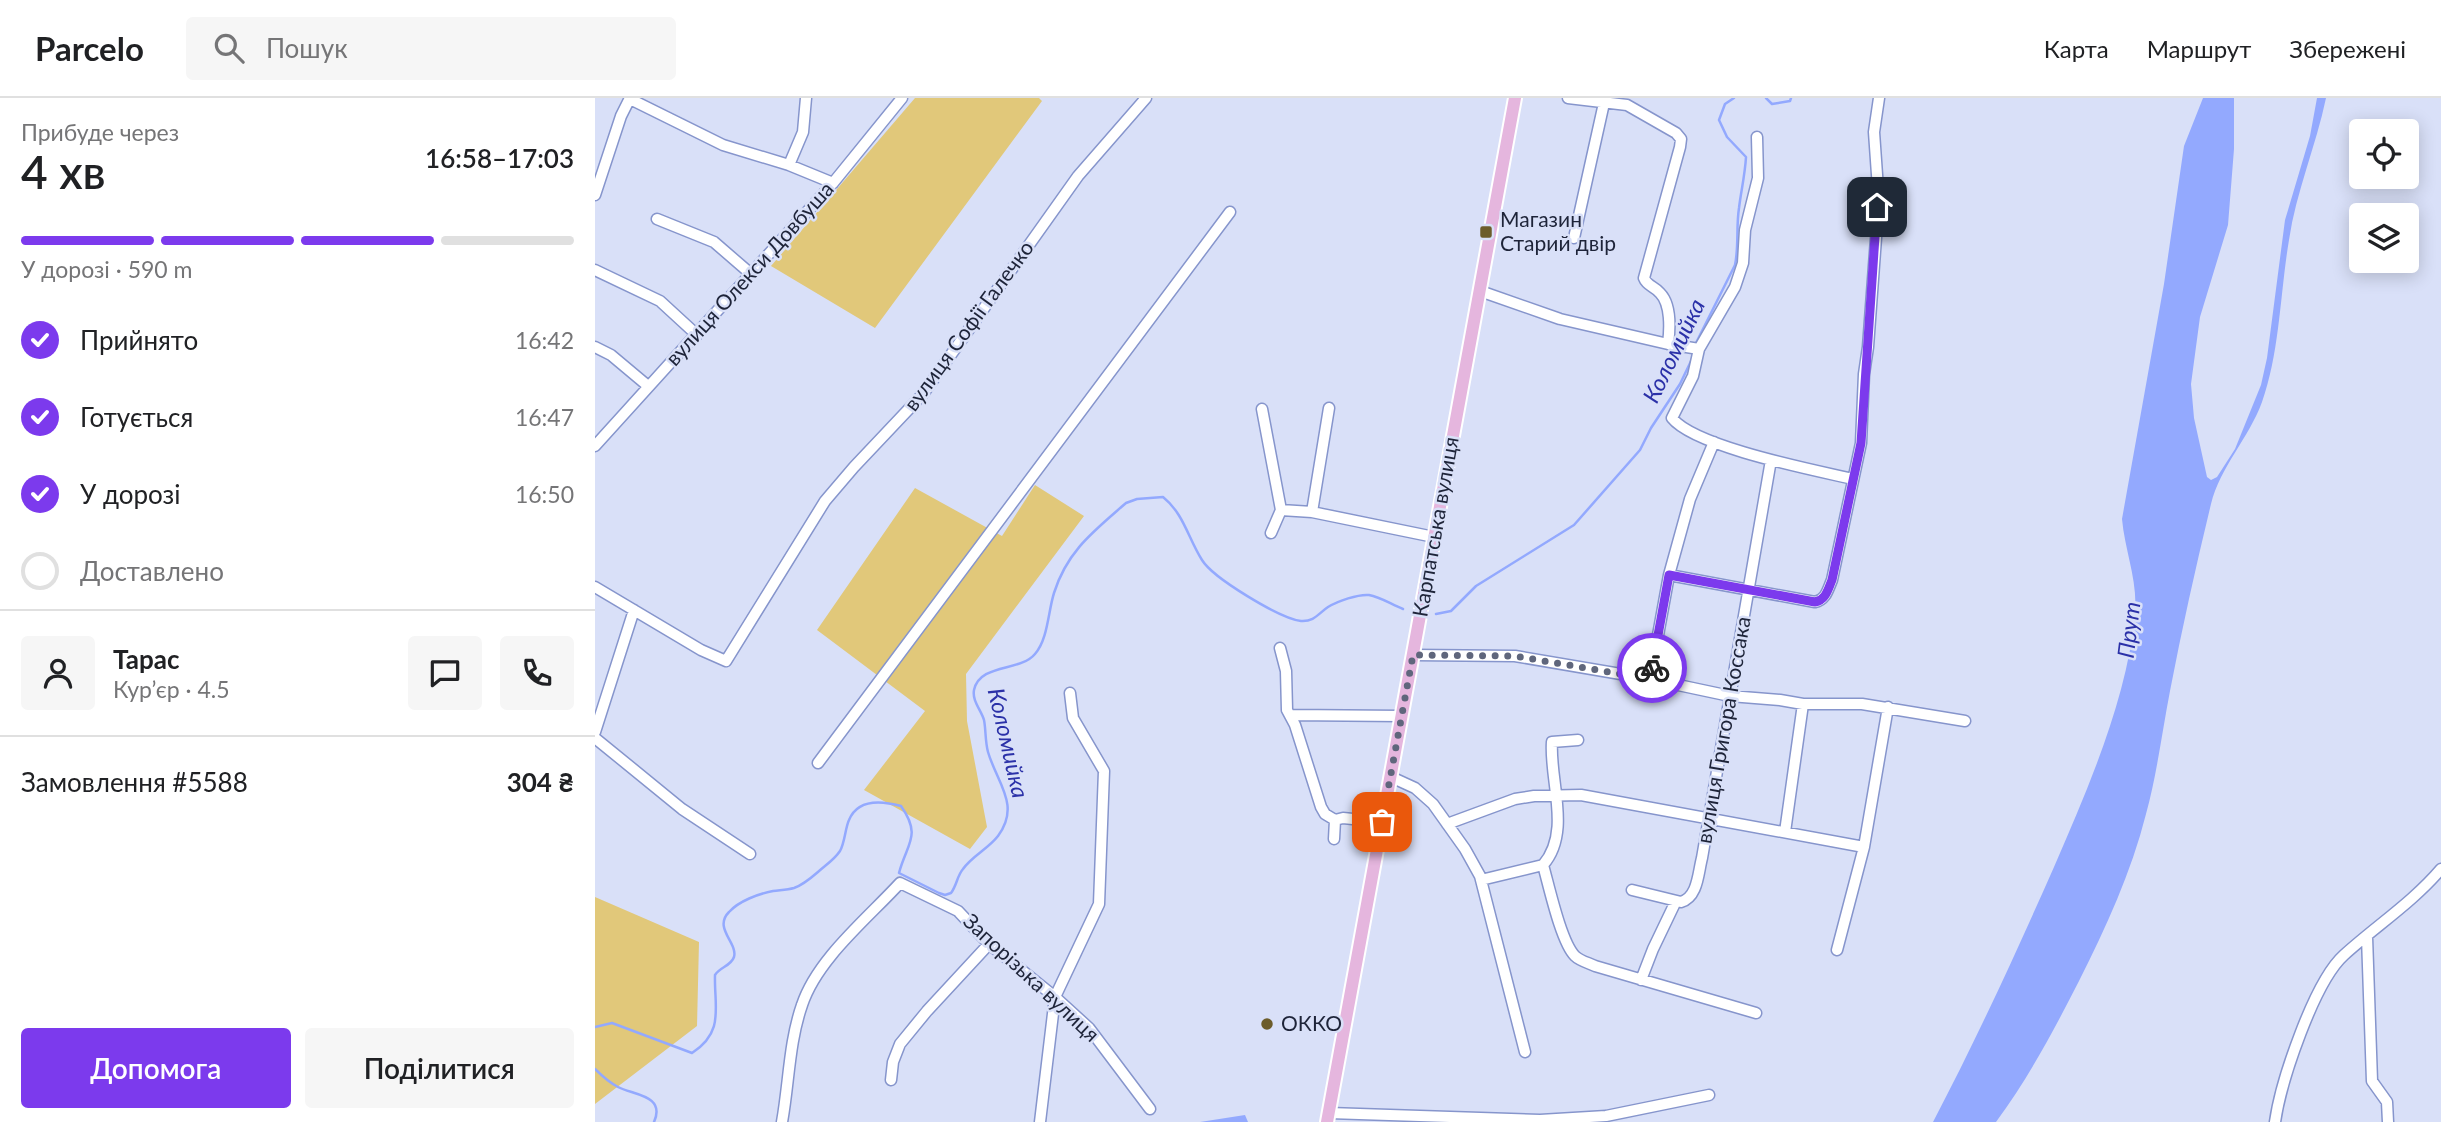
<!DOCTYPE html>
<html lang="uk">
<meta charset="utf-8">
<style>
body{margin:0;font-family:Lato,sans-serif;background:#f6f6f6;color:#202124;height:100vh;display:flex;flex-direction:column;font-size:26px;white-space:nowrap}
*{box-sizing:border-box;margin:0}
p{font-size:23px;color:#757577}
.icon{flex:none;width:38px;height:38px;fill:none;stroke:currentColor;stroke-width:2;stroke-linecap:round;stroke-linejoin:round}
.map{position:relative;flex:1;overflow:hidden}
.sheet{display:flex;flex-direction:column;background:#fff;width:595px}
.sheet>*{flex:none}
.controls{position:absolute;left:1754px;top:21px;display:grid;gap:14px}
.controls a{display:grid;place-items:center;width:70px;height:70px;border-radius:7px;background:#fff;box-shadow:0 4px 18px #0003;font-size:35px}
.pin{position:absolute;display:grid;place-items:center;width:60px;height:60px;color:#fff;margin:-30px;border-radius:14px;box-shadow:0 4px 10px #0006}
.courier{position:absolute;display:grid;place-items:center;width:70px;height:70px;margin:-35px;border:5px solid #7c3aed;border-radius:50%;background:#fff;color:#222;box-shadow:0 2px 9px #0007}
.head em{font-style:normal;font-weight:600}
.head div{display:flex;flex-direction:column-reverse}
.head{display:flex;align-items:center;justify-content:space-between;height:119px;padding:0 21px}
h1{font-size:46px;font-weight:600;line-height:52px}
.bar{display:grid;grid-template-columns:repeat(4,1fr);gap:10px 7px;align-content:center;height:84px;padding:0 21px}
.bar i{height:9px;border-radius:5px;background:#e0e0e0}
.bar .on{background:#7c3aed}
.bar p{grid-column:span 4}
.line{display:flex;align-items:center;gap:18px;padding:0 21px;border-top:2px solid #e0e0e0}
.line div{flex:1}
.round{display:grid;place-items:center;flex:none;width:74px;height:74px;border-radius:7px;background:#f6f6f6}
ol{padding:0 21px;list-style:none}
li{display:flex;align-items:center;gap:21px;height:77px}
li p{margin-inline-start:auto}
li .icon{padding:7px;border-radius:50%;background:#7c3aed;color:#fff;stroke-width:4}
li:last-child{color:#757577}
li i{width:38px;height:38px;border:4px solid #e0e0e0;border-radius:50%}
.action{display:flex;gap:14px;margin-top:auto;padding:14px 21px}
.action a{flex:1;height:80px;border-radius:7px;background:#7c3aed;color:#fff;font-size:28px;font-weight:600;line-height:80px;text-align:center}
.action a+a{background:#f6f6f6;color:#202124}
header{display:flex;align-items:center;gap:42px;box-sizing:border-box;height:98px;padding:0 35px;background:#fff;border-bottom:2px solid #e0e0e0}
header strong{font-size:33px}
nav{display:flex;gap:38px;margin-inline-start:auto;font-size:24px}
.search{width:490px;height:63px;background:#f6f6f6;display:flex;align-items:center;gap:18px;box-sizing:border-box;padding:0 24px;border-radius:7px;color:#757577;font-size:26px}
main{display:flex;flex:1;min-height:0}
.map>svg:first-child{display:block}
.green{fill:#e1c87a}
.water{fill:#93a9fe}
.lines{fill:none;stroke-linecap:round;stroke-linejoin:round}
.stream{stroke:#93a9fe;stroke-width:2.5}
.minor-casing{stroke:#8695cc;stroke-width:13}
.major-casing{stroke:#fff;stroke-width:16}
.minor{stroke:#fff;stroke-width:10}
.major{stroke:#e5b6de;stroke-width:12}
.done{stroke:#5f667c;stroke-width:7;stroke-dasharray:0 12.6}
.route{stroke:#7c3aed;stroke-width:9}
.poi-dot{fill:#6c5c2a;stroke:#d9e0f8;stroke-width:2.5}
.labels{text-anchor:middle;stroke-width:5;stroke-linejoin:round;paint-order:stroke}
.poi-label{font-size:21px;fill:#1e2439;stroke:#d9e0f8;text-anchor:start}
.street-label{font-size:21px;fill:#1e2439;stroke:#d9e0f8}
.water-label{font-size:23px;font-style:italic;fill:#2b31a8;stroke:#d9e0f8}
</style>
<header>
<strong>Parcelo</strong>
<div class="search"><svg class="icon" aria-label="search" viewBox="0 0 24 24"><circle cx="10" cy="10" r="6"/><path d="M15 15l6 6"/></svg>Пошук</div>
<nav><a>Карта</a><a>Маршрут</a><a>Збережені</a></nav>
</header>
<main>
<section class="sheet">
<div class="head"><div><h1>4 хв</h1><p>Прибуде через</p></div><em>16:58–17:03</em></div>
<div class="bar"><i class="on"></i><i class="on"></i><i class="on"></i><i></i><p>У дорозі · 590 m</p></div>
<ol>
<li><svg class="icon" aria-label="check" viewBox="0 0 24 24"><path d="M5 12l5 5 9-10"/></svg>Прийнято<p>16:42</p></li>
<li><svg class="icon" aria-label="check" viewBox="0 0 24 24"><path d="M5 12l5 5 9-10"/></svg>Готується<p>16:47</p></li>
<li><svg class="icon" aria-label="check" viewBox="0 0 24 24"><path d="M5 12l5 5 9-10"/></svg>У дорозі<p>16:50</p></li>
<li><i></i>Доставлено</li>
</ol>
<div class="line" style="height:126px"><a class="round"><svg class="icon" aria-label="person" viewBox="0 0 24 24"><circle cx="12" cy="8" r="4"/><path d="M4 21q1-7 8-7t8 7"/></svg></a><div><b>Тарас</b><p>Кур’єр · 4.5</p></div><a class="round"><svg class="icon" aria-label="chat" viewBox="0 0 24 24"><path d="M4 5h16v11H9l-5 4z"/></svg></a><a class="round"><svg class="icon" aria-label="phone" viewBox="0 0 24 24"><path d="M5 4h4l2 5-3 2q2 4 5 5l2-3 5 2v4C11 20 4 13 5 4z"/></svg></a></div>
<div class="line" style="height:91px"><div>Замовлення #5588</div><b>304 ₴</b></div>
<div class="action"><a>Допомога</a><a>Поділитися</a></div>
</section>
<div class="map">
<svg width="1846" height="1024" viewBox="0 0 1846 1024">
<rect width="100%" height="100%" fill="#d9e0f8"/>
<path class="green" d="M 320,0 L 444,0 L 447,3 L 280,230 L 176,168 Z
M 440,387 L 489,418 L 371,576 L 372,623 L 392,729 L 375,751 L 269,692 L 330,613 L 222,532 L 320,390 L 407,438 Z
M 0,799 L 104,844 L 102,928 L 0,1006 Z"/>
<path class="water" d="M 1608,0 L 1639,0 L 1639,51 L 1633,127 L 1605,219 L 1596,286 L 1599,320 L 1612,379 L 1616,382 L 1622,379 L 1640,351 L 1666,287 L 1672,260 L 1690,122 L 1715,38 L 1722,0 L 1731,0 C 1721,48 1701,94 1694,142 C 1685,195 1685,253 1667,304 C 1654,340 1625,369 1616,406 C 1601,468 1587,530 1575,593 C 1567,634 1562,676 1551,716 C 1536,775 1511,829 1484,883 C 1459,932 1434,979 1401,1024 L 1338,1024 C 1382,940 1421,855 1459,769 C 1493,690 1532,602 1540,516 C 1543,482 1530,454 1527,421 L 1569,186 L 1589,48 Z
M 650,1017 L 653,1024 L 605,1024 Z"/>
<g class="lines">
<path class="stream" d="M 1171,0 L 1177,6 L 1195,3 L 1196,0
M 1100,247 L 1140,167 C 1144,148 1141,129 1144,110 C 1146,93 1150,77 1151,59 L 1132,39 L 1124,22 L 1130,6 L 1139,0
M 841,516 L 856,513 L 881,488 L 979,427 L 1045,352 L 1056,330 L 1085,286 L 1097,261
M 0,929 L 17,925 L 97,955 C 130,934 119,909 120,877 C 125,869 136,868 139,859 C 143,845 118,830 134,814 C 144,803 163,796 178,793 C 185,792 192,792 199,790 C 211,786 220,776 230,768 C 235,764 241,759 245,753 C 250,744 250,731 254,722 C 263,700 288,703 306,708 C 327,738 312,745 304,775 L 344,795 L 350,797 L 356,795 C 362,787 362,778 368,771 C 377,758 393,751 403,738 C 426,707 402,685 393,654 C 390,643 391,632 389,622 C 386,612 377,603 379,592 C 385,565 425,574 440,556 C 453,541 453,514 459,495 C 472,453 499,433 531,405 L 542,401 L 568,399 C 589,416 593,440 607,462 C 618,480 684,520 706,523 C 719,524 724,515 733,509 C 743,503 763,496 774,497 C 786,499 797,507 808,511
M 0,971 C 7,978 15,985 23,989 C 38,997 71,997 59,1024"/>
<defs>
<path id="minor" d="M 973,0 L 1032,7 L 1081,35 L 1086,41 L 1085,49 L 1049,180 C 1052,188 1059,188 1065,195 C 1076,206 1075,231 1073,246
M 35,1 L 128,47 L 194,67 L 238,85
M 1162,39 L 1163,80 L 1150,132 L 1148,165 L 1140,189 L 1104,251 L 1098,278 L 1077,320 C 1100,349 1219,372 1258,381
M 194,67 L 208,34 L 211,0
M 0,97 L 26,18 L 35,0
M 62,121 L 119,144 L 156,176
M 979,140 L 1009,5
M 0,172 L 65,203 L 102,237
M 885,193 L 965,221 L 1073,246 L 1104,251
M 0,249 L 16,257 L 53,288
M 667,311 L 686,412 L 676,435
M 0,348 L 238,85 L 307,0
M 686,412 L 717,414 L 839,439
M 717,414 L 734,310
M 1074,477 L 1220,504 C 1231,502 1233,491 1237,482 L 1266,345 L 1269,276 L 1273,249 L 1281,140 L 1283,91 L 1279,34 L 1284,0
M 0,489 L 106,552 L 131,563 L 230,403 L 259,369 L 328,296 L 483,78 L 551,0
M 685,550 L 691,573 L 692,612 L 700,627 L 726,709 L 730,716 L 740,722 L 739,741
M 819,557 L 920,558 L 1055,581 L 1135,598 L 1185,602 L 1208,606 L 1267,606 L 1370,623
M 1055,581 L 1074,477 L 1095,401 L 1119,344
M 695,617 L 807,618
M 0,634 L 39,512
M 0,640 L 87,711 L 155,756
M 983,642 L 957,644 C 954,682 977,734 948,767 C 954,788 966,844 980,858 C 985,863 994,865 1000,868 L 1161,915
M 223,665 L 635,114
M 796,679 L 820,690 L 838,706 L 870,751 L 885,778 L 930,954
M 740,722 L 748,720 L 787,724
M 852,726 L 920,701 L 939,698 L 986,697 L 1269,749
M 1190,734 L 1208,606
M 886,782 L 948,767
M 1037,792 L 1086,804 C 1103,799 1103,775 1107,760 L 1176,362
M 1772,839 L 1777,983 L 1792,1004 L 1793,1024
M 1242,852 L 1269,749 L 1293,609
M 1046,882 L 1058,851 L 1081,803
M 296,982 L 298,964 L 305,946 L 332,913 L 394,846
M 734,1015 L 945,1022 L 1011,1018 L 1114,997
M 187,1024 C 194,985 194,944 207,907 C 222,861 273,820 305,785 L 363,813 L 394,846 L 460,899 L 494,930 L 555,1011
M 445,1024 L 460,899 L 504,806 L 509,673 L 478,620 L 475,595
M 1680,1024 C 1686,983 1719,884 1749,857 C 1781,828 1818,804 1846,771"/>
<path id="major" d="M 732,1024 L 920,0"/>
</defs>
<use href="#minor" class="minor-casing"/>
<use href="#major" class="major-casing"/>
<use href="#minor" class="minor"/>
<use href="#major" class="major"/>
</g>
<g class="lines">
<path class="done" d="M 787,724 L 818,557 L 920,558 L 1055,581 L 1057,570"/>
<path class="route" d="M 1057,570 L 1074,477 L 1220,504 C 1231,502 1233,491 1237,482 L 1266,345 L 1282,109"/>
</g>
<g class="poi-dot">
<rect x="884" y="127" width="14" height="14" rx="3.5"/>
<circle cx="672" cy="926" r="7"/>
</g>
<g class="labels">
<g class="poi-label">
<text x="905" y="129">Магазин<tspan x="905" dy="24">Старий двір</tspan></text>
<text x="686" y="933">ОККО</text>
</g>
<g class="street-label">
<text transform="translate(155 176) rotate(-48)" y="7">вулиця Олекси Довбуша</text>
<text transform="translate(374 228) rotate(-54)" y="7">вулиця Софії Галечко</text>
<text transform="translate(841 429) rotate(-80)" y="7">Карпатська вулиця</text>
<text transform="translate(1129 632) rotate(-80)" y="7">вулиця Григора Коссака</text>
<text transform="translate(436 880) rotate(43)" y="7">Запорізька вулиця</text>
</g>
<g class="water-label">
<text transform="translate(1079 253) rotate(-64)" y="8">Коломийка</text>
<text transform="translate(1534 532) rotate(-83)" y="8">Прут</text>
<text transform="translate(413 645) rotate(77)" y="8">Коломийка</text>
</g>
</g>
</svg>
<div class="controls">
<a><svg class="icon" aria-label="locate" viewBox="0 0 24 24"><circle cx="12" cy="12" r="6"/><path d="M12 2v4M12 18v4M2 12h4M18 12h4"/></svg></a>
<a><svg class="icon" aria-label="layers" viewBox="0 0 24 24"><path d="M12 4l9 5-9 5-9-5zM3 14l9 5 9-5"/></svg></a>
</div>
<div class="pin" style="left:787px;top:724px;background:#ea580c"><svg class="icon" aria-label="bag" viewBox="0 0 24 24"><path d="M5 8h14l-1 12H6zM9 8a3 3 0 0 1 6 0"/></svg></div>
<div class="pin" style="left:1282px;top:109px;background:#1f2937"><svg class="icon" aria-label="home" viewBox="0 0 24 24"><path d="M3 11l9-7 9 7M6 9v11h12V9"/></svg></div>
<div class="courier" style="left:1057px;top:570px"><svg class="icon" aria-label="bike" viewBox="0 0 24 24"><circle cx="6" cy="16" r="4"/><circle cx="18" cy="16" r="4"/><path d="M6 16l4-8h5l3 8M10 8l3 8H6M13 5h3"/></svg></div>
</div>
</main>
